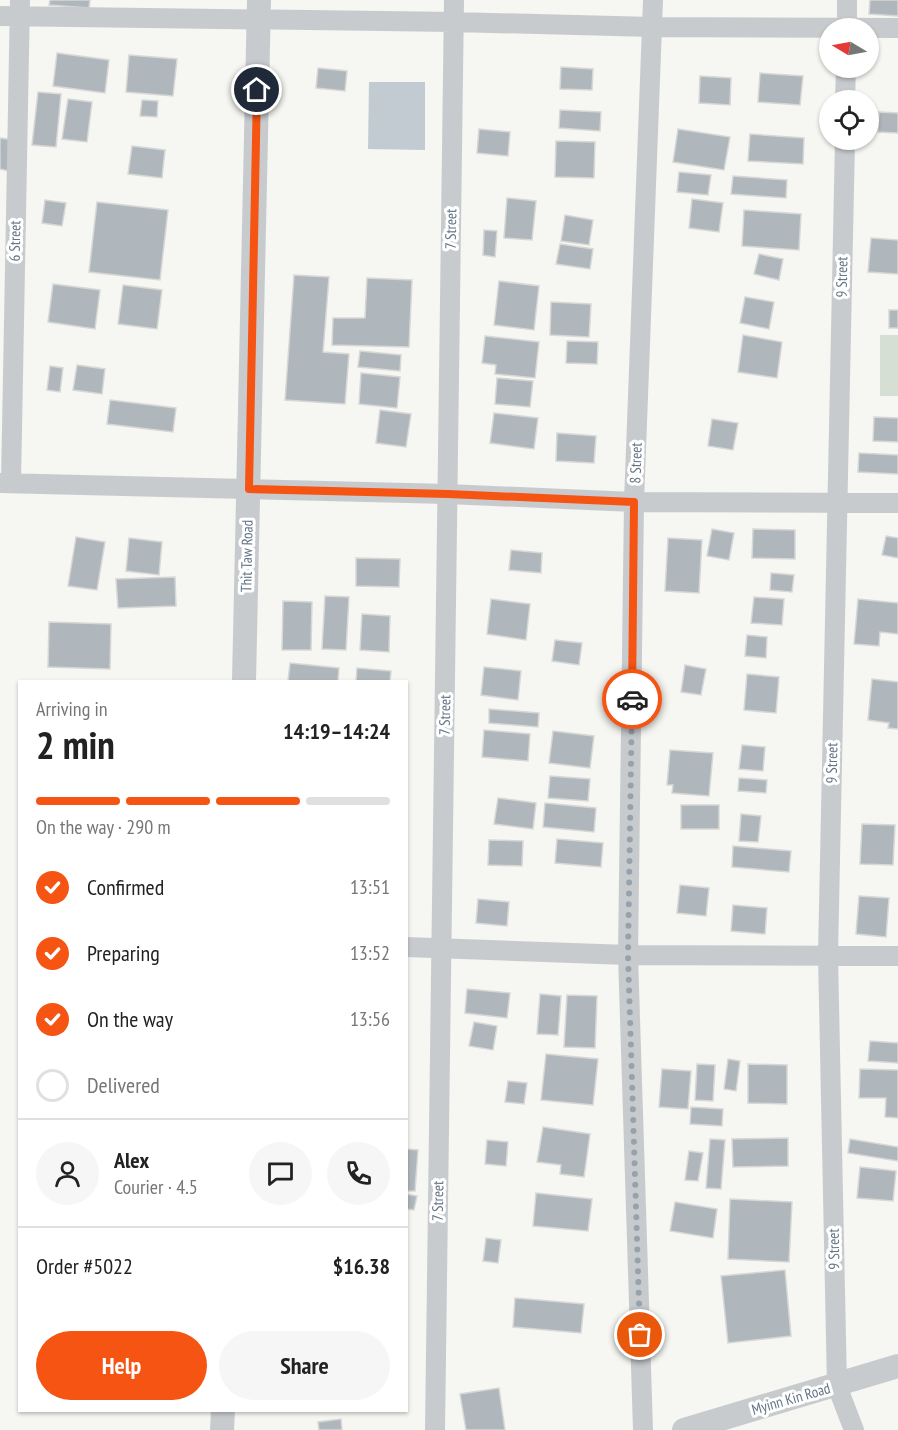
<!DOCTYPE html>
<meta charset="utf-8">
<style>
body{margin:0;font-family:"PT Sans Narrow",sans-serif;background:#f6f6f6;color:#222;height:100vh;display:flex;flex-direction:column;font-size:22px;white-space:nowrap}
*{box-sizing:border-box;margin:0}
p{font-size:20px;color:#767676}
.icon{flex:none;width:33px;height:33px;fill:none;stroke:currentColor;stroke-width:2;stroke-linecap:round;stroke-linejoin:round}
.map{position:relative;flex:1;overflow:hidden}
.sheet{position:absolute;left:18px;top:680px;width:390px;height:732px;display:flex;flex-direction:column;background:#fff;border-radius:0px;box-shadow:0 2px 4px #0004}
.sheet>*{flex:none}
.needle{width:39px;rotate:280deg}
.fabs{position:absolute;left:819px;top:18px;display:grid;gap:12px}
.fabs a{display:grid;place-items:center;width:60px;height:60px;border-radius:50%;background:#fff;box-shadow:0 2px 4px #0004;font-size:30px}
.pin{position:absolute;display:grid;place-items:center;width:51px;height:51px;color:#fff;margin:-26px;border:3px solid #fff;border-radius:50%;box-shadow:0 2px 6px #0007}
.courier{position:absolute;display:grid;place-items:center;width:60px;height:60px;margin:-30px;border:4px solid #f55413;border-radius:50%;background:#fff;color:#222;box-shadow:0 2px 8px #0007}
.headline em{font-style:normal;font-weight:800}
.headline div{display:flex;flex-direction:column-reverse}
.headline{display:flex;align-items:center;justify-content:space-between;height:102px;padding:0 18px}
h1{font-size:39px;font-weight:800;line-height:45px}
.bar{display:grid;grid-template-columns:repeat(4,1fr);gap:9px 6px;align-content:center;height:72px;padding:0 18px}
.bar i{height:8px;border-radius:4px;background:#e0e0e0}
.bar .on{background:#f55413}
.bar p{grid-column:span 4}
.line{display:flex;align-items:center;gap:15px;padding:0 18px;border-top:2px solid #e0e0e0}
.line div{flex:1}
.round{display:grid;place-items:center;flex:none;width:63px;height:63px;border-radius:32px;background:#f6f6f6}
ol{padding:0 18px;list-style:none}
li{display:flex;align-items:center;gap:18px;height:66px}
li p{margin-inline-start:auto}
li .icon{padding:6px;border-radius:50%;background:#f55413;color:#fff;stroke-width:4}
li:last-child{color:#767676}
li i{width:33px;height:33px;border:3px solid #e0e0e0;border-radius:50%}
.cta{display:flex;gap:12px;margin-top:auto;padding:12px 18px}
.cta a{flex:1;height:69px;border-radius:36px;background:#f55413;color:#fff;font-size:24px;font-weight:800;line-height:69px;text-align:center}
.cta a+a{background:#f6f6f6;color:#222}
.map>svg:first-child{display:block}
.green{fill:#d6dfd3}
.water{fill:#c1cbd1}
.building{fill:#afb7bd;stroke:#d7d7d5;stroke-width:1.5}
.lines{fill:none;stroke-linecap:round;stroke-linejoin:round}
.minor{stroke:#c8cbce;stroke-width:20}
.tertiary{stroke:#c8cbce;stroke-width:24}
.done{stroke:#96a2ac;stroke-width:6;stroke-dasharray:0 10.8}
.route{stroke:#f55413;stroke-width:8}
.labels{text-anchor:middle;stroke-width:6;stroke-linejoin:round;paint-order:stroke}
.street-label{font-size:15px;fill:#627486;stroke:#fff}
</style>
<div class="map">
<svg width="898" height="1430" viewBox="0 0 898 1430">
<rect width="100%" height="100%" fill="#f6f6f2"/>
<path class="green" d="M 880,335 L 898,335 L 898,396 L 880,396 Z"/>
<path class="water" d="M 369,82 L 425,82 L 425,150 L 368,149 Z"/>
<path class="building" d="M 50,0 L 90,0 L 89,8 L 49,5 Z
M 870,0 L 898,0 L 898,16 L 869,14 Z
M 57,53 L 109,60 L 105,93 L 53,86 Z
M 129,55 L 177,59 L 173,96 L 126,92 Z
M 561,67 L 593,69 L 592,90 L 560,89 Z
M 318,68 L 347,71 L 345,91 L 316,88 Z
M 760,73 L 803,76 L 800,105 L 758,102 Z
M 700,76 L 731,78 L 730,105 L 699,103 Z
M 38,92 L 61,94 L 56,147 L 32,145 Z
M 68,99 L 92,102 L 87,142 L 62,139 Z
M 142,100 L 158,101 L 157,117 L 140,116 Z
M 560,110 L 601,112 L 600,131 L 559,128 Z
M 879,112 L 898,113 L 898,133 L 878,132 Z
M 479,129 L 510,132 L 508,156 L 477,153 Z
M 678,129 L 730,137 L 724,170 L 673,162 Z
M 750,134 L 804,138 L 803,164 L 748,161 Z
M 0,138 L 14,140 L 9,171 L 0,169 Z
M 556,141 L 595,142 L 594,178 L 555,177 Z
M 132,146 L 165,150 L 162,178 L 128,174 Z
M 679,172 L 711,175 L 708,195 L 677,192 Z
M 733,176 L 787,180 L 786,198 L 731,194 Z
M 507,198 L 536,201 L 532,240 L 504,238 Z
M 692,199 L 723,203 L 719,232 L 689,228 Z
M 45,200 L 66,203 L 62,226 L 42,223 Z
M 97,202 L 168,210 L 160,280 L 89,272 Z
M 744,210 L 801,214 L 799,250 L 742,246 Z
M 565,215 L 593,220 L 589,245 L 561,241 Z
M 484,230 L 497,231 L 495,257 L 483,255 Z
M 871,238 L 898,240 L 898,274 L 868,272 Z
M 560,244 L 593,249 L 590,269 L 556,264 Z
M 759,254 L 783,259 L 779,280 L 754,274 Z
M 294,275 L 329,277 L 323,352 L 349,354 L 345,404 L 285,400 Z
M 367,278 L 412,280 L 409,347 L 332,345 L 333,318 L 365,318 Z
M 499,281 L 539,286 L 534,330 L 494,325 Z
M 53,284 L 100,290 L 95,329 L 48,322 Z
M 123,285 L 162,290 L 157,329 L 118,324 Z
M 745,297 L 774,302 L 769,329 L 740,323 Z
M 551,302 L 591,304 L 589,337 L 550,335 Z
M 889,310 L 898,310 L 898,328 L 889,328 Z
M 743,335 L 782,342 L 777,378 L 738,372 Z
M 485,336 L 539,342 L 535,378 L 495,374 L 496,365 L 482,363 Z
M 567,341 L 598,342 L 597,364 L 566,363 Z
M 360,351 L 401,355 L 400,371 L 358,367 Z
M 77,365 L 105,369 L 102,394 L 73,390 Z
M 50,366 L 63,368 L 60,392 L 47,390 Z
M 361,373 L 400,377 L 397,408 L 359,404 Z
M 497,378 L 533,381 L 530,407 L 495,404 Z
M 110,400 L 176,408 L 173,432 L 107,424 Z
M 380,410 L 411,414 L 406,447 L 376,443 Z
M 494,413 L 538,418 L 534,449 L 490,443 Z
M 874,417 L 898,418 L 898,442 L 873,441 Z
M 712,419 L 738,423 L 733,450 L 708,446 Z
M 557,433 L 596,436 L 594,463 L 556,461 Z
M 859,453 L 898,455 L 898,474 L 858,472 Z
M 712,529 L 734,533 L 729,560 L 707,556 Z
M 753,529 L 795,530 L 795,559 L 752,558 Z
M 886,536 L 898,538 L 898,558 L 882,555 Z
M 76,537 L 105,542 L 97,590 L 68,586 Z
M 129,538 L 162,542 L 159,575 L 126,571 Z
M 668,538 L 702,540 L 699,593 L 665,591 Z
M 511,550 L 542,553 L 541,573 L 509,570 Z
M 356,558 L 400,559 L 399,587 L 356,586 Z
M 771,573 L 794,575 L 792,592 L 770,590 Z
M 175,577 L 176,606 L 118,608 L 116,579 Z
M 325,596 L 349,597 L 346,650 L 322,649 Z
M 754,597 L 784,599 L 782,625 L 751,623 Z
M 491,599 L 530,604 L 526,640 L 487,634 Z
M 858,599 L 898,603 L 898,634 L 880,632 L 879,646 L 854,644 Z
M 283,601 L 312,602 L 311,650 L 282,650 Z
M 362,614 L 390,616 L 389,652 L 360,650 Z
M 49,622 L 111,624 L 110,669 L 48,667 Z
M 747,635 L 767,637 L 766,658 L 745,656 Z
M 555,640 L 582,643 L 579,665 L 552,661 Z
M 290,663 L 339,668 L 338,681 L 288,681 Z
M 685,665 L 706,669 L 701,695 L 681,692 Z
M 484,667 L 521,671 L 518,700 L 481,695 Z
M 357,668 L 391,671 L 390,681 L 356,681 Z
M 747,674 L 779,677 L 776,713 L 744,710 Z
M 872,679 L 898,682 L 898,729 L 888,728 L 889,723 L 868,720 Z
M 489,709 L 539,713 L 538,727 L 489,723 Z
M 484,730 L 530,734 L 528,761 L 482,757 Z
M 553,731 L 594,736 L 590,768 L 549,763 Z
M 742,745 L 765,747 L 763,771 L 739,769 Z
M 670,750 L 713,753 L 709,796 L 672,793 L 673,785 L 667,785 Z
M 550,776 L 590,779 L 588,801 L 548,798 Z
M 739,778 L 767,780 L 766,793 L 738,791 Z
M 498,798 L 536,803 L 533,829 L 494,824 Z
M 545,803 L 596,808 L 594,832 L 543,827 Z
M 681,805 L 719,805 L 719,829 L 681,829 Z
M 741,814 L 761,816 L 758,842 L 739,841 Z
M 862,824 L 895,825 L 893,865 L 860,864 Z
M 557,839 L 603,843 L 601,867 L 555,863 Z
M 489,840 L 523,841 L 522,866 L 488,865 Z
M 733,846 L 791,851 L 789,872 L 732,867 Z
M 680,885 L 709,888 L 706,916 L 677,913 Z
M 859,896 L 889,898 L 886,937 L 856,934 Z
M 478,899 L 509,902 L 507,926 L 476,923 Z
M 733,905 L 767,908 L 765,934 L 731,931 Z
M 467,989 L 510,993 L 507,1018 L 465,1013 Z
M 540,994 L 561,996 L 558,1035 L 537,1034 Z
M 567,995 L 597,996 L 595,1048 L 564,1047 Z
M 474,1022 L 497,1026 L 493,1050 L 469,1046 Z
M 870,1041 L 898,1043 L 898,1063 L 868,1061 Z
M 546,1054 L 598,1059 L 593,1105 L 541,1100 Z
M 728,1059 L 740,1061 L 736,1091 L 724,1089 Z
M 697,1064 L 715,1065 L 713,1101 L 695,1100 Z
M 748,1064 L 787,1065 L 787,1104 L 748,1103 Z
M 662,1069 L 691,1071 L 688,1109 L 659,1107 Z
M 860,1069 L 898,1070 L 898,1118 L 885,1117 L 886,1098 L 859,1098 Z
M 508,1081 L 527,1083 L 524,1104 L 505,1102 Z
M 691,1107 L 723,1109 L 722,1126 L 690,1124 Z
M 543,1127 L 590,1134 L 584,1177 L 560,1174 L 561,1165 L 537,1162 Z
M 788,1138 L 788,1166 L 733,1167 L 732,1139 Z
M 710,1139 L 725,1140 L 721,1189 L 706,1188 Z
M 850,1139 L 898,1147 L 898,1161 L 848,1153 Z
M 487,1140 L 508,1142 L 506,1166 L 485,1164 Z
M 406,1149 L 418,1150 L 415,1191 L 406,1191 Z
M 689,1151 L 703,1153 L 698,1181 L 685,1180 Z
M 860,1167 L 896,1171 L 893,1201 L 857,1198 Z
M 536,1193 L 592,1199 L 588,1231 L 533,1226 Z
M 406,1194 L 417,1196 L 414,1210 L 406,1209 Z
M 730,1199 L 792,1202 L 789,1262 L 728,1259 Z
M 675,1202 L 717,1209 L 713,1238 L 670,1231 Z
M 486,1238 L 501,1240 L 498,1263 L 483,1261 Z
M 785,1270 L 791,1336 L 728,1343 L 721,1276 Z
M 515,1298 L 584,1304 L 581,1333 L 513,1327 Z
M 499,1388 L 505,1430 L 466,1430 L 460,1394 Z
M 341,1419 L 342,1430 L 319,1430 L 318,1422 Z"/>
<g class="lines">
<path class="minor" d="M 0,16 L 454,22 L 653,27 L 898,28
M 847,28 L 847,0
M 845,100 L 846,68
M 845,140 L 828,955 L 837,1386 L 854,1430
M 0,483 L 448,494 L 634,502 L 898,503
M 11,483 L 20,0
M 406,947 L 628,955 L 898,956
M 435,1430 L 454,0
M 643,1430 L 628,955 L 634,502 L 653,0"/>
<path class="tertiary" d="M 244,681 L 259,0
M 222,1430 L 223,1410
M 684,1430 L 898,1366"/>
</g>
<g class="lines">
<path class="done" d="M 632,699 L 628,955 L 640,1335"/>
<path class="route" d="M 257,90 L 249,489 L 448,494 L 634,502 L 632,699"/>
</g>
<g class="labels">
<g class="street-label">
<text transform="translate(451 229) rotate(-89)" y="5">7 Street</text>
<text transform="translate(15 241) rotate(-89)" y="5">6 Street</text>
<text transform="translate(842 277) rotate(-89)" y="5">9 Street</text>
<text transform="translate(636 463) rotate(-88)" y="5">8 Street</text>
<text transform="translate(247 556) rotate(-89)" y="5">Thit Taw Road</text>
<text transform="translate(445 715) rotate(-89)" y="5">7 Street</text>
<text transform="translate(832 763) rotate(-89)" y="5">9 Street</text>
<text transform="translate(438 1201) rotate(-89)" y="5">7 Street</text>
<text transform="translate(834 1249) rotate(-91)" y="5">9 Street</text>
<text transform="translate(791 1399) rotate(-16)" y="5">Myinn Kin Road</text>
</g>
</g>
</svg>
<div class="fabs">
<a><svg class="needle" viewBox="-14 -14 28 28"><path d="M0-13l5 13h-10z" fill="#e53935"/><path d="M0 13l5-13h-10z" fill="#767676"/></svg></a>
<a><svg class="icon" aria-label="locate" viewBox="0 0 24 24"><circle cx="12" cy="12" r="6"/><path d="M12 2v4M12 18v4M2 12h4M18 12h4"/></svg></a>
</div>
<div class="pin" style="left:640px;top:1335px;background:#ea580c"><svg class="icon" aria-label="bag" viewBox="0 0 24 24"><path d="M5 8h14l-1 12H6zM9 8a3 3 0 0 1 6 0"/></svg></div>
<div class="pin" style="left:257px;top:90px;background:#1f2937"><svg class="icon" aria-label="home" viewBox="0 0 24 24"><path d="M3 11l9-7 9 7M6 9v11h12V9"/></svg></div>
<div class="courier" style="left:632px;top:699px"><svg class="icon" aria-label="car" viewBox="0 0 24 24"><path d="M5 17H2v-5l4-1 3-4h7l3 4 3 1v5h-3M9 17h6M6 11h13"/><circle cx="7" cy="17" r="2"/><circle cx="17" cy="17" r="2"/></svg></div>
<section class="sheet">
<div class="headline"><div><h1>2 min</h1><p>Arriving in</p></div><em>14:19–14:24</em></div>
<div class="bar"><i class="on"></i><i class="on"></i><i class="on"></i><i></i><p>On the way · 290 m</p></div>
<ol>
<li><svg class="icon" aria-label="check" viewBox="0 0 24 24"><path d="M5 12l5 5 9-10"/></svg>Confirmed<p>13:51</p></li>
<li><svg class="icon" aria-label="check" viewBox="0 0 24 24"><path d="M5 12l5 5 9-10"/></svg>Preparing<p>13:52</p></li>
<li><svg class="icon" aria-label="check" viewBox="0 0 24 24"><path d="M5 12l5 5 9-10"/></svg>On the way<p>13:56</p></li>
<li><i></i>Delivered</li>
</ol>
<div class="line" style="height:108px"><a class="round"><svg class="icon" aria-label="person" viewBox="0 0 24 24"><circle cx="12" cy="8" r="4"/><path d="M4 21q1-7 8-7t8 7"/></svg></a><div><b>Alex</b><p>Courier · 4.5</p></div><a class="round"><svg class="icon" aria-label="chat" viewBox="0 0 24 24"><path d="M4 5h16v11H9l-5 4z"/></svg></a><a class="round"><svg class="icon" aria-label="phone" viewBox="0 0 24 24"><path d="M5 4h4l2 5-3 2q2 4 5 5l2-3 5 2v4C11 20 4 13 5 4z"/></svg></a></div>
<div class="line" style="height:78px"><div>Order #5022</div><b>$16.38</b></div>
<div class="cta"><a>Help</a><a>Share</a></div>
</section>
</div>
